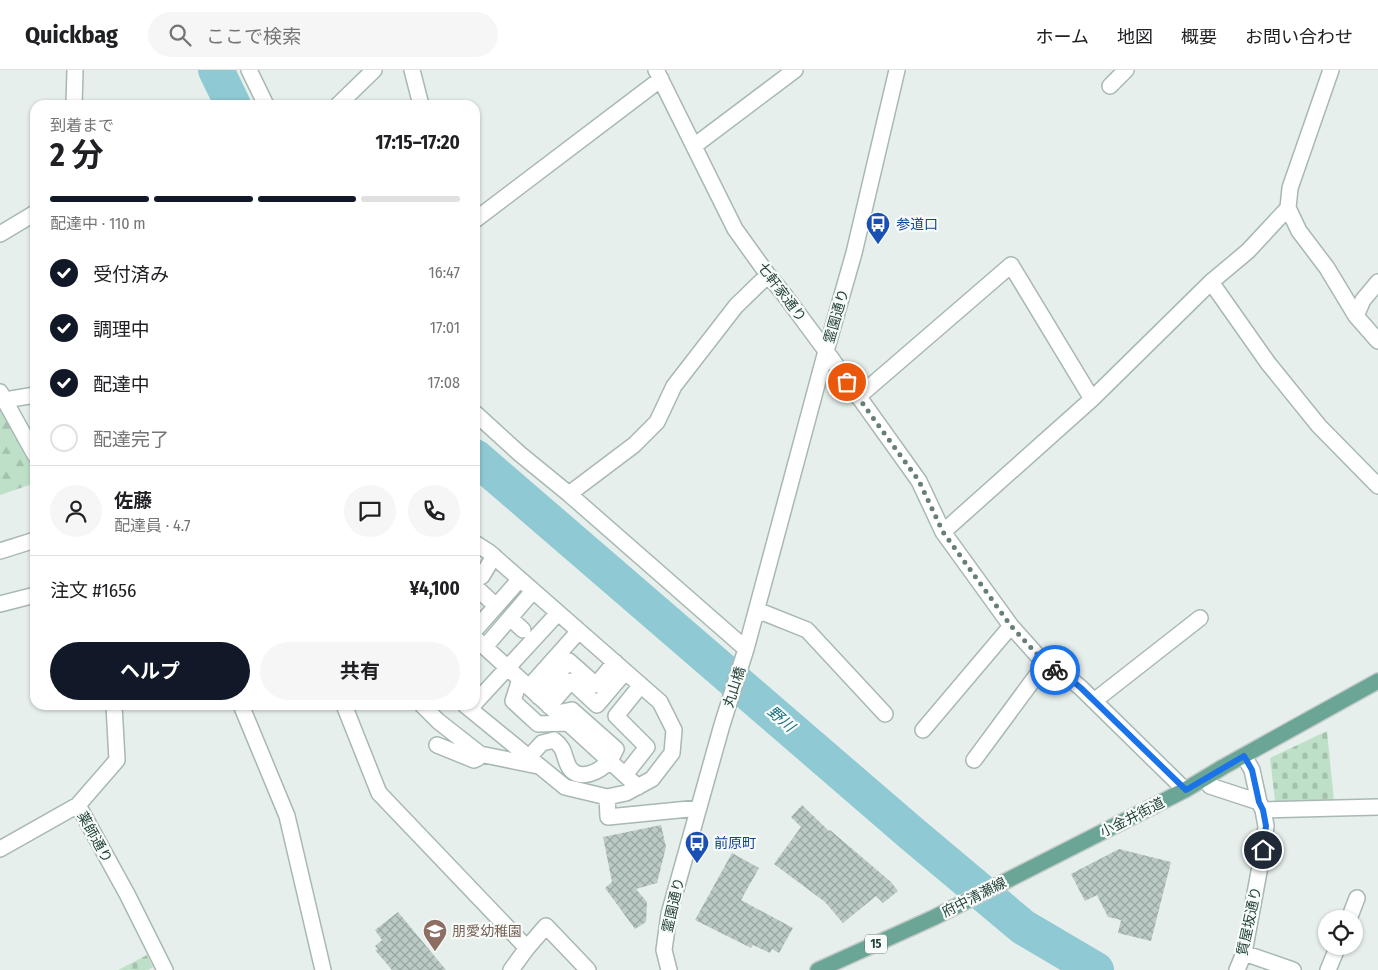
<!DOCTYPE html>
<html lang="ja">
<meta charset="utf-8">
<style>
body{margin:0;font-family:"Fira Sans Condensed","Noto Sans JP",sans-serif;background:#f6f6f6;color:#202124;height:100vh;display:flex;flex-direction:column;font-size:19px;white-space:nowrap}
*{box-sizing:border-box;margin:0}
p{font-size:16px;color:#757577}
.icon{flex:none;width:28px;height:28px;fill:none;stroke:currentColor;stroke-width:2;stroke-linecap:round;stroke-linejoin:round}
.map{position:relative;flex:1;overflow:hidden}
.side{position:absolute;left:30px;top:30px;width:450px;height:610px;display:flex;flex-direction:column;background:#fff;border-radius:15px;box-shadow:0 1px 4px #0004}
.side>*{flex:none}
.fabs{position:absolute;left:1318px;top:840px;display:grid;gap:10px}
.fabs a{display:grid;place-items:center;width:45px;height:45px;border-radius:50%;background:#fff;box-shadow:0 1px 4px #0004;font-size:25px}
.pin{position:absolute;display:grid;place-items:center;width:42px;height:42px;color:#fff;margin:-21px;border:2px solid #fff;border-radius:50%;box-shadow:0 1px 5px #0007}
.courier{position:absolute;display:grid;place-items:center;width:50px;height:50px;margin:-25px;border:4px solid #1a73e8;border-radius:50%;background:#fff;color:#222;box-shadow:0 1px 6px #0007}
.head em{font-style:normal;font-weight:700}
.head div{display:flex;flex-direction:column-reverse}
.head{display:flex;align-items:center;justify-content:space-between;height:85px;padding:0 20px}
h1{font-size:32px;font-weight:700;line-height:38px}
.bar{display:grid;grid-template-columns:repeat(4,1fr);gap:8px 5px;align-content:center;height:60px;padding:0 20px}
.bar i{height:6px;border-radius:4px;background:#e0e0e0}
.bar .on{background:#111827}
.bar p{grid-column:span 4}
.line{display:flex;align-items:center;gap:12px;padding:0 20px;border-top:1px solid #e0e0e0}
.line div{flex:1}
.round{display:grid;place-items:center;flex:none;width:52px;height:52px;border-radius:26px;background:#f6f6f6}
ol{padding:0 20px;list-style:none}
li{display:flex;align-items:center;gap:15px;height:55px}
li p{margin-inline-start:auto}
li .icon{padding:5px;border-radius:50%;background:#111827;color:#fff;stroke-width:4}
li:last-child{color:#757577}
li i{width:28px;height:28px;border:2px solid #e0e0e0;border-radius:50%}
.action{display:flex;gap:10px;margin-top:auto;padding:10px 20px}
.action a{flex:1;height:58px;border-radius:30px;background:#111827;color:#fff;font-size:20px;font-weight:700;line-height:58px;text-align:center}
.action a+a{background:#f6f6f6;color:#202124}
header{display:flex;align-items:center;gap:30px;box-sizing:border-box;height:70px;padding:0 25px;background:#fff;border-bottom:1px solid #e0e0e0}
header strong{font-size:24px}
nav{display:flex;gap:28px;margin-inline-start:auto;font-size:18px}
.search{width:350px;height:45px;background:#f6f6f6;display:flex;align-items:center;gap:12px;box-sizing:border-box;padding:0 18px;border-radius:28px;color:#757577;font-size:19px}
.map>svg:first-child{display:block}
.forest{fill:url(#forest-firs)}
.cemetery{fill:url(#cemetery-stones)}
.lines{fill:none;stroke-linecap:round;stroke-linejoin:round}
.river{stroke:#8ec9d4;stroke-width:36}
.building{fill:url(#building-cross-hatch)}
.minor-casing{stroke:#a8b8b2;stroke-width:18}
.major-casing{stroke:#c2cac8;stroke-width:18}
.minor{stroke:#fff;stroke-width:15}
.major{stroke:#6aa596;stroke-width:15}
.done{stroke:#687f78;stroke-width:5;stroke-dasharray:0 9}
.route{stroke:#1a73e8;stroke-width:6}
.labels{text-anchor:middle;stroke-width:4.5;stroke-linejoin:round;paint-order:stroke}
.shield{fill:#f7fbf9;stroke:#637a73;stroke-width:1}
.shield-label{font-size:12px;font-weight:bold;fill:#24423a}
.transit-label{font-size:14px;fill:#164399;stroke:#f7fbf9;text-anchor:start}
.street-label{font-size:14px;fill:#24423a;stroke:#f7fbf9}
.education-label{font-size:14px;fill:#785e54;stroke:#f7fbf9;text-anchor:start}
.water-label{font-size:15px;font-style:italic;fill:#1c6f80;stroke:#f7fbf9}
</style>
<header>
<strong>Quickbag</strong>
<div class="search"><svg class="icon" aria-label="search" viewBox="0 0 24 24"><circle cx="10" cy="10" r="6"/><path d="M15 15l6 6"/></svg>ここで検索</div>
<nav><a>ホーム</a><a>地図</a><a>概要</a><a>お問い合わせ</a></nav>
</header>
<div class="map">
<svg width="1378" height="900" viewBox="0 0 1378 900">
<defs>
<pattern id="forest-firs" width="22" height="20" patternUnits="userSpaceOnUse" patternTransform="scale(1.25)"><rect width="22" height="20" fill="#bfe0c8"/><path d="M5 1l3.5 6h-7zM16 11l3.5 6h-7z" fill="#a4c1ad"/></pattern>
<pattern id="cemetery-stones" width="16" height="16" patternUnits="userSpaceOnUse" patternTransform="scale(1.25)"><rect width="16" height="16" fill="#bfe0c8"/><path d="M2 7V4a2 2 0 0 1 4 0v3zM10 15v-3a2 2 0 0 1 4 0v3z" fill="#a4c1ad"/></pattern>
<pattern id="building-cross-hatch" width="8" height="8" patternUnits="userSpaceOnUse" patternTransform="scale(1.25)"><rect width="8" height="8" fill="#bbcac4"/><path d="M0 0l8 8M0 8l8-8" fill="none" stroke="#98a6a0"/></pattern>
</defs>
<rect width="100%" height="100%" fill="#e6efeb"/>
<path class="forest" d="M 0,333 L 35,401 L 35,413 L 0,425 Z"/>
<path class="cemetery" d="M 1327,661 L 1334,732 L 1275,731 L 1270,688 Z
M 147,885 L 153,897 L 148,900 L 118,900 Z"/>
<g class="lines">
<path class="river" d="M 216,0 L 233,35
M 475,387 L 911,763 L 1023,857 L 1096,900"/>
</g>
<path class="building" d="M 802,735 L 829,761 L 830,760 L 891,812 L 898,821 L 883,833 L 876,826 L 843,853 L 825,832 L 774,794 L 801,757 L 791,747 Z
M 661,755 L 666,777 L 657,813 L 636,819 L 647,832 L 646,852 L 635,859 L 605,818 L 612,812 L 603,767 Z
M 1119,779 L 1171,792 L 1151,871 L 1118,863 L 1121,850 L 1108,847 L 1097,825 L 1085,831 L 1071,804 Z
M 732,783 L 759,798 L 741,830 L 793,858 L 779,883 L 772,879 L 770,883 L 753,875 L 751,878 L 695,850 Z
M 398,842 L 446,900 L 392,900 L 375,880 L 378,879 L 375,876 L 382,870 L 375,860 Z"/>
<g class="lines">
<defs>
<path id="minor" d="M 249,0 L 266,35
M 412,0 L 421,35
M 656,0 L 735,159 L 768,205 L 783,223 L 826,281 L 919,411 L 943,462 L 1011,556 L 1045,594 L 1069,608 L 1081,618 L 1185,720
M 1331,0 L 1290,118 L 1288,138 L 1299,161 L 1327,198 L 1356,246 L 1378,271
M 1110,16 L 1126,0
M 74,35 L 75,0
M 338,35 L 374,0
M 694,76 L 795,0
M 475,150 L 661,9
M 0,164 L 35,143
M 1211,212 L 1268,293 L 1319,356 L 1378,416
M 1356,246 L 1363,230 L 1378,212
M 0,322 L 35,385
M 858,327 L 1011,195 L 1092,329
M 5,330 L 35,325
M 475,343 L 520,384 L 569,424 L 746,579
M 569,424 L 634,375 L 657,352 L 674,316 L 736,236 L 768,205
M 943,462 L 1092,329 L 1211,212 L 1248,181 L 1288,138
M 0,481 L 35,470
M 475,510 L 482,506 L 494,486
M 480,521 L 496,536
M 0,534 L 35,525
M 757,540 L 807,560 L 885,644
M 510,548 L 523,560
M 475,560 L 520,509
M 475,568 L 638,717
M 485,577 L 533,521
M 520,609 L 513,631 L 538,654 L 568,653
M 529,617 L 579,561
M 539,627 L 569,591 L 596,615 L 615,592
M 1094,631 L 1200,548
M 475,633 L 558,543
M 114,635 L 117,690 L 78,735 L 127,824 L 165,900
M 241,635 L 287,746 L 323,900
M 344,635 L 379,723 L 527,878
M 422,635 L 438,651 L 480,684 L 538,696
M 465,635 L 565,717 L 607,727 L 626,723 L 652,709 L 672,683 L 674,660 L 660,632 L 489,482 L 475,473
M 549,636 L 571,611 L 597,635 L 625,602
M 923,660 L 1011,556
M 437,675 L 474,690 L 478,688 L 480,684
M 529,687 L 542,673 L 554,670 C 566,679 563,686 569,697 C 579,713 601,701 610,690 C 612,687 614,683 616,679 L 572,640 L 557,643
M 974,690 L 1045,594
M 625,705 L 647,677 L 616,646 L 641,615
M 1205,708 L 1210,716 L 1259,732
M 607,727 L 608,747 L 699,738
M 1263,740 L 1378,737
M 0,779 L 78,735
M 1349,849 L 1357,828
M 1244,883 L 1293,900
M 511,900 L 527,878 L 546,856 L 588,900
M 669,900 L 664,880 L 669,844 L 722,655 L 746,579 L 826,281 L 854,183 L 897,0
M 1237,900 L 1244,883 L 1263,780 L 1266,756 L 1263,740 L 1259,732 L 1252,700 L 1244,686
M 1328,900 L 1338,876"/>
<path id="major" d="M 818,900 L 933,848 L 1185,720 L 1223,697 L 1378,611"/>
</defs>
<use href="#minor" class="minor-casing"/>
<use href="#major" class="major-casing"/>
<use href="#minor" class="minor"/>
<use href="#major" class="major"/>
</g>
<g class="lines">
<path class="done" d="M 847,312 L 919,411 L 943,462 L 1011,556 L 1046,594 L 1055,600"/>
<path class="route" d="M 1055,600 L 1069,608 L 1081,618 L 1186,720 L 1244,686 L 1252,700 L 1259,732 L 1263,740 L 1266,756 L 1263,780"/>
</g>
<defs>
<symbol id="bus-pin" viewBox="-11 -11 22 30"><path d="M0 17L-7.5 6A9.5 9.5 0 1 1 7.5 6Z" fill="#1a4fb4" stroke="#f7fbf9"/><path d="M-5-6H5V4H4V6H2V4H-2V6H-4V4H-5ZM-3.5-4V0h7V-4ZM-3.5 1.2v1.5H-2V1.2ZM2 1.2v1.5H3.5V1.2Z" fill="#fff"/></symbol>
<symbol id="school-pin" viewBox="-11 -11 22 30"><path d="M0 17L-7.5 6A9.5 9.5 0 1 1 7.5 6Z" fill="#8d6e63" stroke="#f7fbf9"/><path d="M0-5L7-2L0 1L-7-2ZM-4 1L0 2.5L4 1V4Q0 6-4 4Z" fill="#fff"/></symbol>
</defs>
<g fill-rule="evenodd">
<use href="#bus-pin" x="864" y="140" width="28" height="38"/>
<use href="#bus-pin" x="683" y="759" width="28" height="38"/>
<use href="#school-pin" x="421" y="847" width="28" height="38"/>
</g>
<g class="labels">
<rect class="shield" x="865" y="864.5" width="22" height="19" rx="4"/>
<g class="shield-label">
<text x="876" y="878">15</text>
</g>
<g class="transit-label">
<text x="896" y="159">参道口</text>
<text x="714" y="778">前原町</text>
</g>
<g class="street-label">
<text transform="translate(782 222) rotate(53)" y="5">七軒家通り</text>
<text transform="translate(836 246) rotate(-74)" y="5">霊園通り</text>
<text transform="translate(734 617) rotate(-72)" y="5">丸山橋</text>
<text transform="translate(1132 747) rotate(-27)" y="5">小金井街道</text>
<text transform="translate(95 767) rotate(61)" y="5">薬師通り</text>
<text transform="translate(974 827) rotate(-27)" y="5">府中清瀬線</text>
<text transform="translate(673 835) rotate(-77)" y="5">霊園通り</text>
<text transform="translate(1249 851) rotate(-78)" y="5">質屋坂通り</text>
</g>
<g class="education-label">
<text x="452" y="866">朋愛幼稚園</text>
</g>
<g class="water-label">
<text transform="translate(781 649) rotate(41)" y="5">野川</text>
</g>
</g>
</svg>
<div class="fabs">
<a><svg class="icon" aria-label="locate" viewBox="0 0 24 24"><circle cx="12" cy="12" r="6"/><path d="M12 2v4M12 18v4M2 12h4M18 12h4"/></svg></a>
</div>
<div class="pin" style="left:847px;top:312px;background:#ea580c"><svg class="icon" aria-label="bag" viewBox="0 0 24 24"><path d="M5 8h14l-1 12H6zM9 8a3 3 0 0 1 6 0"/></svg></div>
<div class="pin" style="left:1263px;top:780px;background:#1f2937"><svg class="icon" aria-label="home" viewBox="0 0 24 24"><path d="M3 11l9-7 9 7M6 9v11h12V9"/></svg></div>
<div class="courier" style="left:1055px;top:600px"><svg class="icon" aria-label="bike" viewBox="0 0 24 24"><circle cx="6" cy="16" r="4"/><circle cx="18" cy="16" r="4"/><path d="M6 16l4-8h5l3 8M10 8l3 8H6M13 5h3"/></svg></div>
<section class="side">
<div class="head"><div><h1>2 分</h1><p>到着まで</p></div><em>17:15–17:20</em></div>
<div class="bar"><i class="on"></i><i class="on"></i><i class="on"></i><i></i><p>配達中 · 110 m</p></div>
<ol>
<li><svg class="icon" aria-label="check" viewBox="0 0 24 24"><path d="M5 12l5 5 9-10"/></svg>受付済み<p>16:47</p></li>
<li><svg class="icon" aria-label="check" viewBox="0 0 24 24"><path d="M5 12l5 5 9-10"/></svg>調理中<p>17:01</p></li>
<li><svg class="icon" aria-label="check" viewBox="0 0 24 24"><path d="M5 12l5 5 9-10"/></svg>配達中<p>17:08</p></li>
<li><i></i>配達完了</li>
</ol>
<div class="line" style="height:90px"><a class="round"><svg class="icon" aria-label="person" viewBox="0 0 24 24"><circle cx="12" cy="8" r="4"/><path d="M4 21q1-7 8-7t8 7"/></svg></a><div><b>佐藤</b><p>配達員 · 4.7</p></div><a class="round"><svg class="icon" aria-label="chat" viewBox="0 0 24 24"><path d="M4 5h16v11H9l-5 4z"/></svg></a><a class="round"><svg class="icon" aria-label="phone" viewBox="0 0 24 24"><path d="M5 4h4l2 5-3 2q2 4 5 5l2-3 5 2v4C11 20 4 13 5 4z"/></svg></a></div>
<div class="line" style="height:65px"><div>注文 #1656</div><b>¥4,100</b></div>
<div class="action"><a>ヘルプ</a><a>共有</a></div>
</section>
</div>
